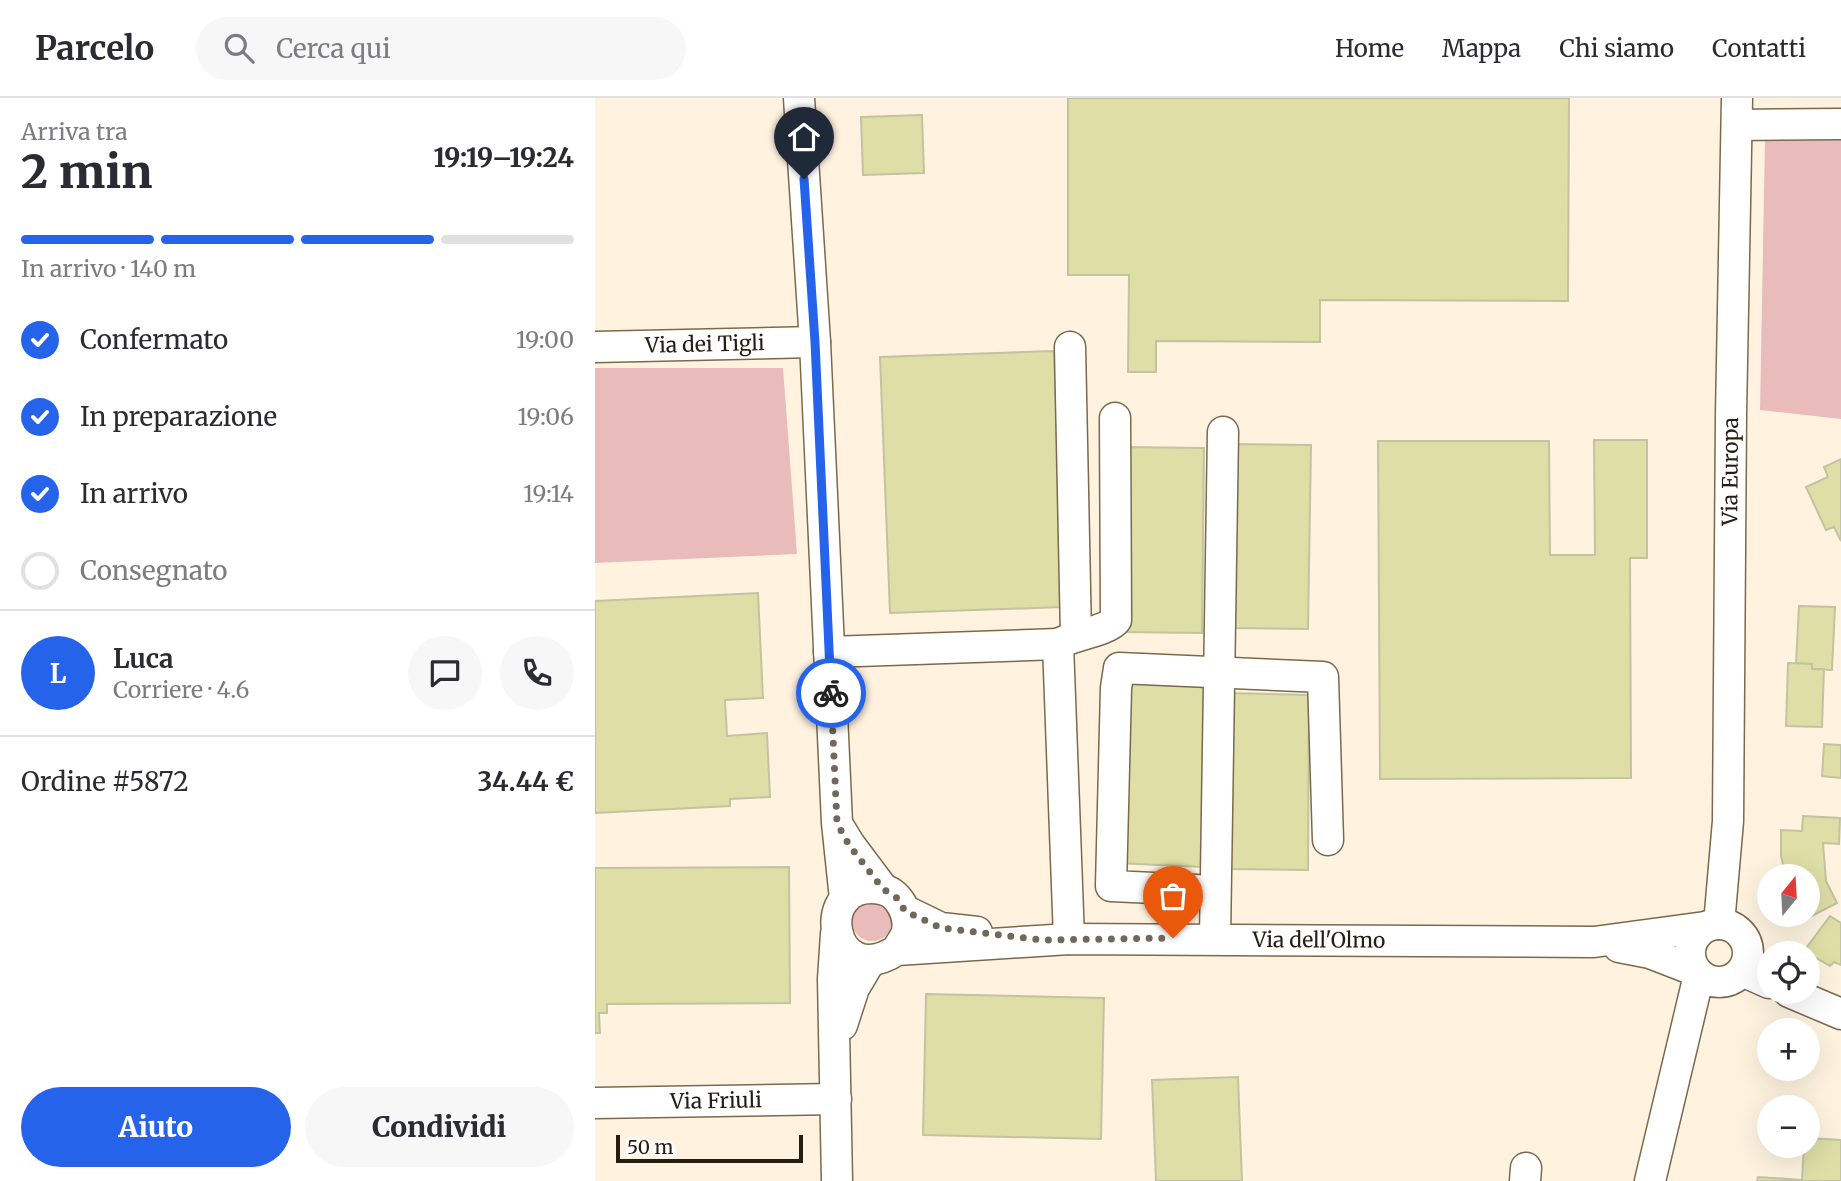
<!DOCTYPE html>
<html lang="it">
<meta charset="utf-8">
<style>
body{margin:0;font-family:Merriweather,serif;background:#f7f7f7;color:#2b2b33;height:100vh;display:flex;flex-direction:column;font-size:26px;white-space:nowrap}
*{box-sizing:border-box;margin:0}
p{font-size:23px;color:#7c7c81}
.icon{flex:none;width:38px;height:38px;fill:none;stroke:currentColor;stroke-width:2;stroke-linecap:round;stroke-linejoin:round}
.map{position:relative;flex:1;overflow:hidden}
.details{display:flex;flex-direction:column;background:#fff;width:595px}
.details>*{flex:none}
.needle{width:46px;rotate:18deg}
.controls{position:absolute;left:1162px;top:766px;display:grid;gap:14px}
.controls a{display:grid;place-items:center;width:63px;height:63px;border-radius:50%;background:#fff;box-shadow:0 7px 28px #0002;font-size:35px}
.scale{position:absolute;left:21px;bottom:18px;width:187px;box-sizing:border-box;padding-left:7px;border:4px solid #251d12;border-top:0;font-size:19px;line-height:24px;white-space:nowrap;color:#251d12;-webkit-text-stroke:5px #fff;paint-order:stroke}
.pin{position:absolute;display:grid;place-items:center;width:60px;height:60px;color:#fff;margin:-72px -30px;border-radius:50% 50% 50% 0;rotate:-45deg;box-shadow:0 0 7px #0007}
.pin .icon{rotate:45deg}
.courier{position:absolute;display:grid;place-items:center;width:70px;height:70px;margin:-35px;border:5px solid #2563eb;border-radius:50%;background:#fff;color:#222;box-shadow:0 2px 9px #0007}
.headline em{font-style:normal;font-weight:800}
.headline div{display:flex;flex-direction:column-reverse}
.headline{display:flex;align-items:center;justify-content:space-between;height:119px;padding:0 21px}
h1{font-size:46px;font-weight:800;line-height:52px}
.bar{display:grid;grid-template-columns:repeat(4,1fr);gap:10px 7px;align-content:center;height:84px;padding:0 21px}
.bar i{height:9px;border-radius:5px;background:#e1e1e2}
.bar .current{background:#2563eb}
.bar p{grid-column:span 4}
.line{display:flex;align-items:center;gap:18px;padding:0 21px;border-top:2px solid #e1e1e2}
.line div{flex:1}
.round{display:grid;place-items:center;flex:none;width:74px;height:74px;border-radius:37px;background:#f7f7f7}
ol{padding:0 21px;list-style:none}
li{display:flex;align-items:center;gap:21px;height:77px}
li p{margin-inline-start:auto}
li .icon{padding:7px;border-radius:50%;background:#2563eb;color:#fff;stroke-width:4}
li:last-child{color:#7c7c81}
li i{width:38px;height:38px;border:4px solid #e1e1e2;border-radius:50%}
.action{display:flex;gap:14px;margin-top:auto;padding:14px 21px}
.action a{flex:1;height:80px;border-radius:42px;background:#2563eb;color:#fff;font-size:28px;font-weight:800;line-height:80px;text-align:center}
.action a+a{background:#f7f7f7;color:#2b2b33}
header{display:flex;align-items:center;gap:42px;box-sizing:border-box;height:98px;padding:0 35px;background:#fff;border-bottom:2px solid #e1e1e2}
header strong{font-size:33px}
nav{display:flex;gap:38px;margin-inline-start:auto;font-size:24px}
.search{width:490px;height:63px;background:#f7f7f7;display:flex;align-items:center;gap:18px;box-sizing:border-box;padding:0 24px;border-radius:38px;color:#7c7c81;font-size:26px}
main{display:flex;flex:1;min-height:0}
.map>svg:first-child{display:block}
.green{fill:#e9bcbb}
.building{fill:#dedea6;stroke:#c2c3a0;stroke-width:2}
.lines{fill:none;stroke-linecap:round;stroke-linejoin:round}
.minor-casing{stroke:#7a694d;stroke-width:33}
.minor{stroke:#fff;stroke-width:30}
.done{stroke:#71685a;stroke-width:7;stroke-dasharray:0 12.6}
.route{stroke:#2563eb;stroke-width:9}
.labels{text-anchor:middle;stroke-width:6;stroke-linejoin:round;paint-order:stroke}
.street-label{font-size:21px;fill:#251d12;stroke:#fff}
</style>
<header>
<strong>Parcelo</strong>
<div class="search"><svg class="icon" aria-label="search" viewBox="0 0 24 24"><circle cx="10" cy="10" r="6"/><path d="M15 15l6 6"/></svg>Cerca qui</div>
<nav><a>Home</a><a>Mappa</a><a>Chi siamo</a><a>Contatti</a></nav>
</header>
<main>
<section class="details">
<div class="headline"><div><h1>2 min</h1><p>Arriva tra</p></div><em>19:19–19:24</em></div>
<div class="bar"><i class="current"></i><i class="current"></i><i class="current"></i><i></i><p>In arrivo · 140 m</p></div>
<ol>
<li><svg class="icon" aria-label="check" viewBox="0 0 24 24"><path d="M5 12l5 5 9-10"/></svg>Confermato<p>19:00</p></li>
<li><svg class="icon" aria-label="check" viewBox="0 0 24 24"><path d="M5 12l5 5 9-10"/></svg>In preparazione<p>19:06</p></li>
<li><svg class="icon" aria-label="check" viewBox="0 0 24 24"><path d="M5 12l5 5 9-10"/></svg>In arrivo<p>19:14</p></li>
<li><i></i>Consegnato</li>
</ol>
<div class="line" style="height:126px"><b class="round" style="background:#2563eb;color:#fff">L</b><div><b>Luca</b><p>Corriere · 4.6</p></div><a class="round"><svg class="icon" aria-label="chat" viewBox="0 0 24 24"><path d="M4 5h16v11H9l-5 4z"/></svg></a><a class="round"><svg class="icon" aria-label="phone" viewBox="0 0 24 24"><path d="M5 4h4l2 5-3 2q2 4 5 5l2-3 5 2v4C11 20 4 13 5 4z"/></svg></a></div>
<div class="line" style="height:91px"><div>Ordine #5872</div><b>34.44 €</b></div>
<div class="action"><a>Aiuto</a><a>Condividi</a></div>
</section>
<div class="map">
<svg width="1246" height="1083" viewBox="0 0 1246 1083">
<rect width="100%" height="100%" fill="#fff3e0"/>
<path class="green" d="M 1170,41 L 1246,42 L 1246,321 L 1165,312 Z
M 0,270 L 188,270 L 202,456 L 0,465 Z
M257 823a20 20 0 1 1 40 0a20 20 0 1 1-40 0Z"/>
<path class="building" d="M 473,0 L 974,0 L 973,203 L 725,202 L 725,244 L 561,243 L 561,274 L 533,274 L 534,177 L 473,177 Z
M 327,17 L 329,75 L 268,77 L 266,19 Z
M 459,253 L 468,509 L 295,515 L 285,259 Z
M 999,342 L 1052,342 L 1052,460 L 1035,460 L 1036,680 L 785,681 L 783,343 L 954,343 L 955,457 L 1000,457 Z
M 637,346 L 716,347 L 713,531 L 635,530 Z
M 527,349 L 609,350 L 607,535 L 525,534 Z
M 1246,361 L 1246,443 L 1239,429 L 1231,432 L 1211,389 L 1233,379 L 1229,369 Z
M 163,495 L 168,600 L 130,602 L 132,638 L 172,635 L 175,699 L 135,701 L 135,708 L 0,715 L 0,503 Z
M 1204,508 L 1240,509 L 1237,572 L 1217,571 L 1217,566 L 1201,565 Z
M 1193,565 L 1217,566 L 1217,571 L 1229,571 L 1227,629 L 1191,628 Z
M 527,580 L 615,583 L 608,769 L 520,765 Z
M 633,595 L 714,597 L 713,772 L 631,771 Z
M 1229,646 L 1246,647 L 1246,680 L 1227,678 Z
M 1208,718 L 1245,720 L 1244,746 L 1228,745 L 1231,783 L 1242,805 L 1201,826 L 1198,817 L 1213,817 L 1213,779 L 1191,779 L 1186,758 L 1186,732 L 1207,733 Z
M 194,769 L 195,905 L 12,906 L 12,915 L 4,915 L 5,935 L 0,935 L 0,770 Z
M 1235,818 L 1246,825 L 1246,867 L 1239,864 L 1235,868 L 1209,853 Z
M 331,896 L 509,900 L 506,1041 L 328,1037 Z
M 643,979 L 647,1083 L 561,1083 L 557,982 Z
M 1213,1040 L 1246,1042 L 1246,1083 L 1162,1083 L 1163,1079 L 1207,1082 L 1209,1048 L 1213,1048 Z"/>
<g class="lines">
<defs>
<g id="minor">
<path d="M 204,0 L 220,244 L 242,725 L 250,801"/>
<path d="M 1143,27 L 1246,26"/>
<path id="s1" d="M 0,249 L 220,244"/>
<path d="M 475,249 L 481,538"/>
<path d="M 234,554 L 463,546"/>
<path d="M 244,729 L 255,747 L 288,791"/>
<path d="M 602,792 L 516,788 L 521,590 L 524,570 L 728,579 L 733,742"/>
<path d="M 311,813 L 346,830 L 382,834"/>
<circle cx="1124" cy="855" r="29"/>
<path id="s2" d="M 1124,826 L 1133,723 L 1136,317 L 1142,0"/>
<path d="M 241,836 L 238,881 L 242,1083"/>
<path d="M 620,840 L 628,334"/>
<path d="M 474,841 L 463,546 C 479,537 512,533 521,522 L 520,320"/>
<path d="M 1024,849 L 1055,855 L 1099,872"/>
<path id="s3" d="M 302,852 C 305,846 311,839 312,833 C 315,815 303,794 286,791 C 215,779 235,896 302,852 L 474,841 L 999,844 L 1110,829"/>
<path d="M 1147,873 L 1174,885"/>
<path d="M 1194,894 L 1246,916"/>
<path d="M 247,927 L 259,890 L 275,863"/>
<path id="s4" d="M 0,1005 L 241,1001"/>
<path d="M 930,1083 L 931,1070"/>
<path d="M 1055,1083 L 1104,877"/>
</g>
</defs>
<use href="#minor" class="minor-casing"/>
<use href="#minor" class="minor"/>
</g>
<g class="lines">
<path class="done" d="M 236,595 L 242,725 L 254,747 L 288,791 L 302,800 L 310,813 L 346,830 L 448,842 L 578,840"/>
<path class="route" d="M 209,81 L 220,244 L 236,595"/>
</g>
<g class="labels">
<g class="street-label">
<text dy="7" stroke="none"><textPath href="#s1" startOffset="110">Via dei Tigli</textPath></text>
<text dy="7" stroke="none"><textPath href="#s2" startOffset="453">Via Europa</textPath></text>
<text dy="7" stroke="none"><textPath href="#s3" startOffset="648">Via dell'Olmo</textPath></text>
<text dy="7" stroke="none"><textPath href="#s4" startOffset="121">Via Friuli</textPath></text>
</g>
</g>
</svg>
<div class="controls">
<a><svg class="needle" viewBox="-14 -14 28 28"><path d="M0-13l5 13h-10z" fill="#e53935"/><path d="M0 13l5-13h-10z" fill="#7c7c81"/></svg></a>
<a><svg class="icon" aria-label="locate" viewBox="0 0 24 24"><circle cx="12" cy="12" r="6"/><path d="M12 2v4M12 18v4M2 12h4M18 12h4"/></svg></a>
<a>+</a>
<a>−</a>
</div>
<div class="scale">50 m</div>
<div class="pin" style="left:578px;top:840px;background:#ea580c"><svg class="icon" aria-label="bag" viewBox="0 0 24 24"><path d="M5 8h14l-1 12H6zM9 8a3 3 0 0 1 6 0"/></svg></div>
<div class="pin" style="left:209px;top:81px;background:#1f2937"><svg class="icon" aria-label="home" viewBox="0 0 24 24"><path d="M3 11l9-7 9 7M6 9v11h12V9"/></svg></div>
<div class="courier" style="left:236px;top:595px"><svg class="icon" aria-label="bike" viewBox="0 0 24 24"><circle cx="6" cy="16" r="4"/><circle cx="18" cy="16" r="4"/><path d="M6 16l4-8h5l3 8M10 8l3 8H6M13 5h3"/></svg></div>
</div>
</main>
